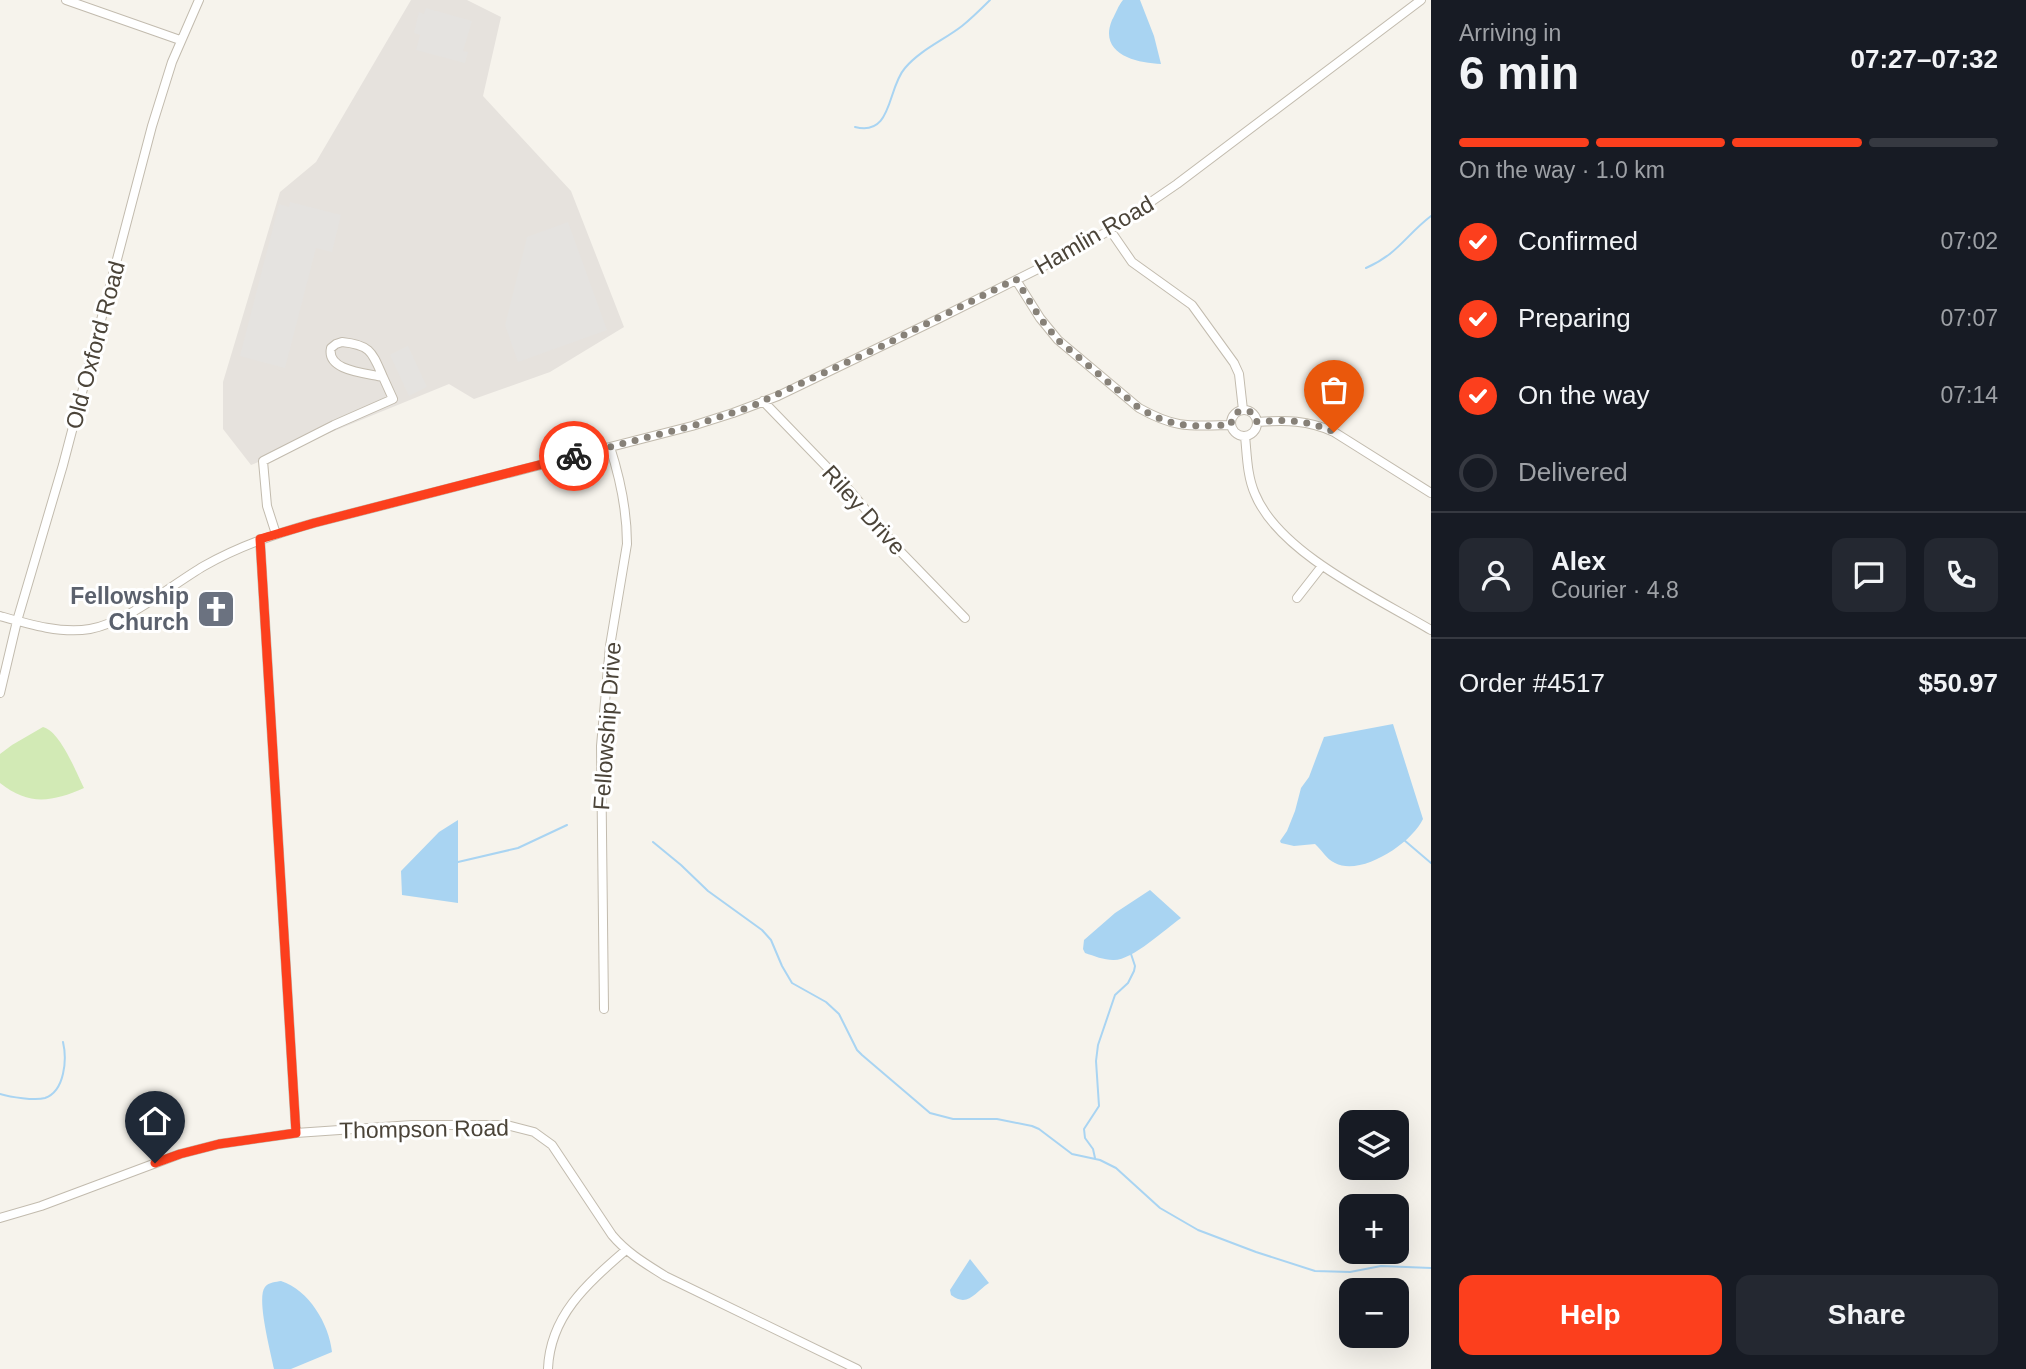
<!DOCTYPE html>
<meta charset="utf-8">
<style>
body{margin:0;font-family:Arial,sans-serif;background:#242831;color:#f1f3f6;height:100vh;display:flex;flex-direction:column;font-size:26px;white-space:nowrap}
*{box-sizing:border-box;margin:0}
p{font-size:23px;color:#9ea1a6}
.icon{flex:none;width:38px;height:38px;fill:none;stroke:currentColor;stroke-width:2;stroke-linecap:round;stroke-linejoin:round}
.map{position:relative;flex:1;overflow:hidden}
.panel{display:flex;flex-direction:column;background:#171b24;width:595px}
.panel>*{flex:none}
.buttons{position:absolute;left:1339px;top:1110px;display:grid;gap:14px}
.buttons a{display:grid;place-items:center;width:70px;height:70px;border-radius:14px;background:#171b24;box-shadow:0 7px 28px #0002;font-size:35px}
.pin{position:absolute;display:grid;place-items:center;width:60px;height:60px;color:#fff;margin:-72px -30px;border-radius:50% 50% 50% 0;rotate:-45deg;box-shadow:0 0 7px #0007}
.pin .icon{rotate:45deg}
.courier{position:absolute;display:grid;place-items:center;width:70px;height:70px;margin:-35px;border:5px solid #fc3f1d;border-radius:50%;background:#fff;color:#222;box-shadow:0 2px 9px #0007}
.summary em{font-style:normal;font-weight:600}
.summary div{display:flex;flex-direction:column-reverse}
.summary{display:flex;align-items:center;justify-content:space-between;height:119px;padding:0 28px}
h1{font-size:46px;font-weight:600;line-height:52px}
.bar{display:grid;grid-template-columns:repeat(4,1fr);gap:10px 7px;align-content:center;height:84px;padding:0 28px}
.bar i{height:9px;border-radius:5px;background:#363941}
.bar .on{background:#fc3f1d}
.bar p{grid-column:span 4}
.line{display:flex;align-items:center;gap:18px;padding:0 28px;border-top:2px solid #363941}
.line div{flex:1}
.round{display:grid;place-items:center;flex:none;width:74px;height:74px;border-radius:14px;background:#242831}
ol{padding:0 28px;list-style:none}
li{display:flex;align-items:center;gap:21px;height:77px}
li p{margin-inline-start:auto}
li .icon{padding:7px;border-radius:50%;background:#fc3f1d;color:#fff;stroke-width:4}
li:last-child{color:#9ea1a6}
li i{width:38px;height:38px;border:4px solid #363941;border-radius:50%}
.primary-button{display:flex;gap:14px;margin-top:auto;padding:14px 28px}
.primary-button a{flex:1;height:80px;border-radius:14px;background:#fc3f1d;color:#fff;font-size:28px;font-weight:600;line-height:80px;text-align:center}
.primary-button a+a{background:#242831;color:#f1f3f6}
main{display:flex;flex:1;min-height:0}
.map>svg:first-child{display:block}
.industrial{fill:#e6e2dd}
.green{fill:#d2eab5}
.parking{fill:#e5e3e0}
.water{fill:#a9d4f2}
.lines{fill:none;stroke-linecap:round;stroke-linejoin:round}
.stream{stroke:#a9d4f2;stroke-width:2}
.minor-casing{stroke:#c2bbae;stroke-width:10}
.minor{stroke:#fff;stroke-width:8}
.done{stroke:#878178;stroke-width:7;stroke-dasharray:0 12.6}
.route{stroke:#fc3f1d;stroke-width:9}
.labels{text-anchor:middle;stroke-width:6;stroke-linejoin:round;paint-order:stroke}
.street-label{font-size:23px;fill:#4b4439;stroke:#fff}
.worship-label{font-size:23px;font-weight:bold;fill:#5b616d;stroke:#fff;text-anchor:end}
</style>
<main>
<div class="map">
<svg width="1431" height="1369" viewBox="0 0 1431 1369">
<rect width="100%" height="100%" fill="#f6f3ec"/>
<path class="industrial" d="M 411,0 L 467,0 L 501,17 L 483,96 L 571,191 L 624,327 L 550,372 L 474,399 L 449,384 L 251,465 L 223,429 L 223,382 L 280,192 L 316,162 Z"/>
<path class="green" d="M 43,727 C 60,731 76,772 84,788 C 52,802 29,806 0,783 L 0,754 L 12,745 Z"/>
<path class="parking" d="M 426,8 L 472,21 L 463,51 L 468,52 L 465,63 L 416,50 L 420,35 L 414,33 L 419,12 L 424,14 Z
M 290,202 L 341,215 L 332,252 L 316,248 L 285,368 L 240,356 L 279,204 L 289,207 Z
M 568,222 L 607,330 L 518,362 L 505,325 L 527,237 Z
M 408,346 L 427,387 L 409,396 L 390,355 Z"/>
<path class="water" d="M 1123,0 L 1140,0 L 1154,36 L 1161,64 C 1136,63 1098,54 1112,20 C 1116,13 1118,6 1123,0 Z
M 1393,724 L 1423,819 C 1412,843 1361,877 1335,863 C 1326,859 1322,850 1315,844 L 1294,846 L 1281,843 L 1280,841 L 1287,831 L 1295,811 L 1301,788 L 1309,777 L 1324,737 Z
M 458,820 L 458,903 L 402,895 L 401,871 L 439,832 Z
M 1150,890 L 1181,918 C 1165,929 1132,961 1113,960 C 1104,960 1094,956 1085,953 L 1083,949 L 1084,940 L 1115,913 Z
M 970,1259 L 989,1283 C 975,1292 968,1308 951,1295 L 950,1290 Z
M 281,1281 C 309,1290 329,1324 332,1352 L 291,1369 L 274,1369 C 271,1353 256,1298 265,1287 C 269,1282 276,1282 281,1281 Z"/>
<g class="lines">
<path class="stream" d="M 855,127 C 893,137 887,88 905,68 C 920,50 944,40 962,26 C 972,18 981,9 990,0
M 1366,268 C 1398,254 1406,235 1431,216
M 1404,840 L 1431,863
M 653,842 L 681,865 L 708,891 L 762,930 L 771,940 L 782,966 L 792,983 L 826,1002 L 839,1014 L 857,1050 L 862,1055 L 930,1113 L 953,1119 L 997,1119 L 1032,1126 L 1039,1129 L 1072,1154 L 1100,1160 L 1116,1168 L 1160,1208 L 1198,1230 L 1256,1252 L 1315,1271 L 1350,1272 L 1381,1266 L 1431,1268
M 458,862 L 518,848 L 567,825
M 0,1094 C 10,1097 35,1101 45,1098 C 65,1091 67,1059 63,1042
M 1095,1158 L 1093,1149 L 1085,1138 L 1084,1129 L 1099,1106 L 1096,1061 L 1098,1045 L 1115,995 L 1128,983 L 1134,971 L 1135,966 L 1131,954"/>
<defs>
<path id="minor" d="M 66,0 L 180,40
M 1110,230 L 1132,262 L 1192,305 L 1234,363 L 1239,374 L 1243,410
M 1016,280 L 1040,318 L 1058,340 L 1139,408 C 1176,429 1191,426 1231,425
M 342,342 C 371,345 372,352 383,377 C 366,373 326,371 331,348 L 336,344 Z
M 763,401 L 851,492 L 899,550 L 965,618
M1231 423a13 13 0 1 1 26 0a13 13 0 1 1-26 0Z
M 1257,422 C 1286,420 1308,420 1334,432 L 1431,493
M 1245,436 C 1247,455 1247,476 1255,494 C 1279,553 1377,598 1431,630
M 276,534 L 267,506 L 263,461 L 334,425 L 393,399 L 383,377
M 260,539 L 296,1133
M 1297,598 L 1322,566
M 0,616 C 28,624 61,634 90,629 C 128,622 170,586 204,566 C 239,546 275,534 314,523 L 692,426 L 733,413 L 778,396 L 940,318 L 1066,255 L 1110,230 L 1177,184 L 1421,0
M 0,693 L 17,621 L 63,465 L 152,126 L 172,62 L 199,0
M 604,1009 L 601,746 L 610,646 L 627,544 C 627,511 620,478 610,447
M 0,1218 L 41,1206 L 180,1154 L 219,1144 L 296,1133 L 412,1125 L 507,1125 L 534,1132 L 552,1145 L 612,1235 C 627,1253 646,1264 665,1276 L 857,1369
M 548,1369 C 550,1315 588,1283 626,1250"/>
</defs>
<use href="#minor" class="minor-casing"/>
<use href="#minor" class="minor"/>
</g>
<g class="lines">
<path class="done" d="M 574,456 L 692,426 L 750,407 L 880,347 L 1016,279 L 1040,318 L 1058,340 L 1139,408 C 1175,429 1192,426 1231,425 C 1232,412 1242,407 1253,413 L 1257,422 C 1285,419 1308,420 1334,432"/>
<path class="route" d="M 155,1163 L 180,1154 L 219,1144 L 296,1133 L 260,539 L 314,523 L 574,456"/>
</g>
<defs>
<symbol id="church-square" viewBox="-11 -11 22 22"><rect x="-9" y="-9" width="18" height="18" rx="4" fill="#6b7280" stroke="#fff"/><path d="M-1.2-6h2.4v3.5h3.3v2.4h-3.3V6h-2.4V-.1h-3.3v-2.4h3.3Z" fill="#fff"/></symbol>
</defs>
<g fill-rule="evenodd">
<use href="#church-square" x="194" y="587" width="44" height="44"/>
</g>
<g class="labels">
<g class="street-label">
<text transform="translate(1094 235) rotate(-30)" y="8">Hamlin Road</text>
<text transform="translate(95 345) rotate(-75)" y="8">Old Oxford Road</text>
<text transform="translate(864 510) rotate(48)" y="8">Riley Drive</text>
<text transform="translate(607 726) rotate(-86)" y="8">Fellowship Drive</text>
<text transform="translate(424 1129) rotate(-1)" y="8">Thompson Road</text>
</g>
<g class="worship-label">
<text x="189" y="604">Fellowship<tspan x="189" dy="26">Church</tspan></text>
</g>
</g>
</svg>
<div class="buttons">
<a><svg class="icon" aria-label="layers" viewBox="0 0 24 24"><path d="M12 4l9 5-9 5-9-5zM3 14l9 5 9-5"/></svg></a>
<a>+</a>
<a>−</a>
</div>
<div class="pin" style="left:1334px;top:432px;background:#ea580c"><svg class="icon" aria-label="bag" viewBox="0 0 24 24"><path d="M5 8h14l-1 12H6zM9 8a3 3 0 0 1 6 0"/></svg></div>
<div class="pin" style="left:155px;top:1163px;background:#1f2937"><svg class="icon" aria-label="home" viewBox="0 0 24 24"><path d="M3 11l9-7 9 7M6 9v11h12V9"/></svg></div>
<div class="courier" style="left:574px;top:456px"><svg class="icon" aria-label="bike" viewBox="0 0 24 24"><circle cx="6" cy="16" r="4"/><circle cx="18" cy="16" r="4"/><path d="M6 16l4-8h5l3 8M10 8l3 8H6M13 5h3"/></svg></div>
</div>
<section class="panel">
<div class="summary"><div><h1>6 min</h1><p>Arriving in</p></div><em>07:27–07:32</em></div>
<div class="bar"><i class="on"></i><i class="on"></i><i class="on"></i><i></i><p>On the way · 1.0 km</p></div>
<ol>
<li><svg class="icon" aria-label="check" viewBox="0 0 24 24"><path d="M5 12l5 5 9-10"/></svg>Confirmed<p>07:02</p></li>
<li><svg class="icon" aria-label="check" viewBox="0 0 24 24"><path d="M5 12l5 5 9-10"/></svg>Preparing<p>07:07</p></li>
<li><svg class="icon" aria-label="check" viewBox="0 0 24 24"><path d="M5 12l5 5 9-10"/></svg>On the way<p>07:14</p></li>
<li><i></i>Delivered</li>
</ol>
<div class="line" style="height:126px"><a class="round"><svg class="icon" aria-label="person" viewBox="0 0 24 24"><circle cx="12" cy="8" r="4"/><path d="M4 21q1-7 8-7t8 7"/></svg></a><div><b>Alex</b><p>Courier · 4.8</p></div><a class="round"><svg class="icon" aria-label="chat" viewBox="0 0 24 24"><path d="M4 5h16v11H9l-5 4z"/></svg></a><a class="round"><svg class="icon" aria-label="phone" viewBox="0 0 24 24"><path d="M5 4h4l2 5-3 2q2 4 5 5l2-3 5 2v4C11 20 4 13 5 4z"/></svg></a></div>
<div class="line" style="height:91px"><div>Order #4517</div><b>$50.97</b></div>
<div class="primary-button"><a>Help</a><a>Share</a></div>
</section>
</main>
